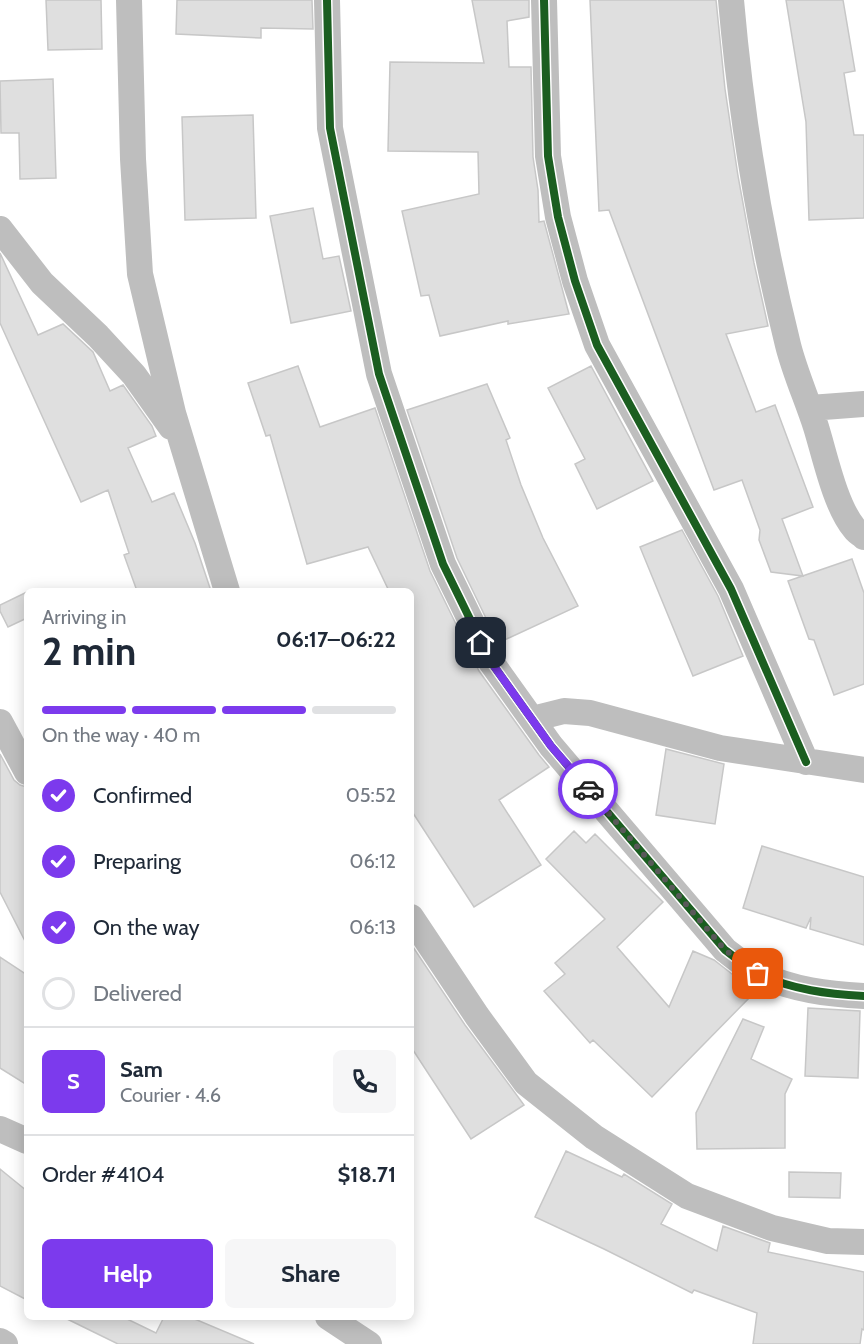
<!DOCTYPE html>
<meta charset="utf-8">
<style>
body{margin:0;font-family:Cabin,sans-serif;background:#f6f6f7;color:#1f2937;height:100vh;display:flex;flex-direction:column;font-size:22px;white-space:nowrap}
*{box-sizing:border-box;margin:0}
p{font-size:20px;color:#747a83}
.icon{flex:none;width:33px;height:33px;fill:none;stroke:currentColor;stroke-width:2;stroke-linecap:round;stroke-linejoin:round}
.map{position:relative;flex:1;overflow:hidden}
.drawer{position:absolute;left:24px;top:588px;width:390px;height:732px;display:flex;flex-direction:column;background:#fff;border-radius:9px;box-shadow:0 3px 15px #0003}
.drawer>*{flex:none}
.pin{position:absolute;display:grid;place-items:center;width:51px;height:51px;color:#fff;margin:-26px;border-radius:12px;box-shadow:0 3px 9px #0006}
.courier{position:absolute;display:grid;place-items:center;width:60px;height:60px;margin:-30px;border:4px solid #7c3aed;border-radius:50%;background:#fff;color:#222;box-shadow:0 2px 8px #0007}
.overview em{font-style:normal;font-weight:700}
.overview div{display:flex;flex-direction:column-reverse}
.overview{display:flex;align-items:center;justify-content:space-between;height:102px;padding:0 18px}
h1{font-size:39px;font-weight:700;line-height:45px}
.bar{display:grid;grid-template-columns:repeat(4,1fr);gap:9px 6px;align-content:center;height:72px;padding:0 18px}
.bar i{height:8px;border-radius:4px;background:#e0e1e3}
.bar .selected{background:#7c3aed}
.bar p{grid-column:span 4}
.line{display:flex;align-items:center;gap:15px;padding:0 18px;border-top:2px solid #e0e1e3}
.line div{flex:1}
.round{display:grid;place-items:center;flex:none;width:63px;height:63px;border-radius:9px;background:#f6f6f7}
ol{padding:0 18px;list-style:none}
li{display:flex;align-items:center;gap:18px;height:66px}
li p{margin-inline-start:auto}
li .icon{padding:6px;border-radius:50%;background:#7c3aed;color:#fff;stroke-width:4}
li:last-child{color:#747a83}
li i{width:33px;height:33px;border:3px solid #e0e1e3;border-radius:50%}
.button{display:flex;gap:12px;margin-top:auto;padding:12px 18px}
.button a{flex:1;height:69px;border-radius:9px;background:#7c3aed;color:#fff;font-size:24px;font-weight:700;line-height:69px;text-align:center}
.button a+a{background:#f6f6f7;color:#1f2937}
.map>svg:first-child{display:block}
.building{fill:#dfdfdf;stroke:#c7c7c7;stroke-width:1.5}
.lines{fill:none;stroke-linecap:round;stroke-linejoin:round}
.street{stroke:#bebebe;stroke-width:26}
.cycleway-casing{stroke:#fff;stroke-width:11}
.cycleway{stroke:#1b5e20;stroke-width:8}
.done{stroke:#595959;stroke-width:6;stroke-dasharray:0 10.8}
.route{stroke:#7c3aed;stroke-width:8}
</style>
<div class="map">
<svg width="864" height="1344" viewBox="0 0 864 1344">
<rect width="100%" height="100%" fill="#fff"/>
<path class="building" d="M 46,0 L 101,0 L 102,49 L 48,50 Z
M 177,0 L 312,0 L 313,29 L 261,28 L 261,38 L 176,34 Z
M 472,0 L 529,0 L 529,17 L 507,21 L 509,67 L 531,67 L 533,157 L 538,190 L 539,222 L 544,221 L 569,314 L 508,324 L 508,321 L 440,336 L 429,295 L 421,296 L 402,211 L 479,194 L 478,152 L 388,151 L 390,62 L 484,63 Z
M 590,0 L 716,0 L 725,89 L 738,176 L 754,263 L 768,326 L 726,334 L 756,412 L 775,405 L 813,507 L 782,519 L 803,576 L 771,572 L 759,540 L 760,530 L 742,480 L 714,490 L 609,210 L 599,211 Z
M 786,0 L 843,0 L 855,71 L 844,73 L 854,135 L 864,135 L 864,218 L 809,220 L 806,122 Z
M 53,79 L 56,178 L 20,179 L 19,133 L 1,133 L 0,81 Z
M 253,115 L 256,218 L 185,220 L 182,117 Z
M 313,208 L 323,259 L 339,256 L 351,311 L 291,323 L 270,216 Z
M 0,253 L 38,335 L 63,324 L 93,352 L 110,391 L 123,385 L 152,426 L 156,436 L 128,448 L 152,502 L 174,493 L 195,543 L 211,591 L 137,591 L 124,555 L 129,553 L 108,490 L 81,502 L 0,323 Z
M 298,366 L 320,427 L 375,408 L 430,571 L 479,671 L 539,755 L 549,767 L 499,800 L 541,865 L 474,907 L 411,810 L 411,591 L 389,591 L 368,547 L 307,564 L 270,435 L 266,436 L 248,383 Z
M 591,366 L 653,481 L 597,509 L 575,464 L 585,459 L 548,388 Z
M 487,384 L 510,438 L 506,440 L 521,485 L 543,538 L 578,606 L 498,643 L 457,558 L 407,410 Z
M 682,530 L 718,596 L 743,656 L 693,676 L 640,547 Z
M 852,559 L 864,593 L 864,684 L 834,695 L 814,640 L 809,639 L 788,581 Z
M 27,592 L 27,618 L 8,627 L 0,611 L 0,605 Z
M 666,749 L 724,764 L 715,824 L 656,815 Z
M 0,754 L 14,780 L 20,785 L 27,787 L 27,945 L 0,892 Z
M 574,831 L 586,843 L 595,834 L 663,902 L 617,947 L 669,1007 L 693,951 L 714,960 L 737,978 L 755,989 L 752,995 L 652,1097 L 593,1040 L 590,1043 L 544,991 L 565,974 L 555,963 L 605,919 L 546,859 Z
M 762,846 L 864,877 L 864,945 L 810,929 L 811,917 L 806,928 L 743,908 Z
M 411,944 L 465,1025 L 524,1105 L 471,1139 L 411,1047 Z
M 0,957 L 27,975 L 27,1085 L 0,1068 Z
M 808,1008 L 860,1011 L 858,1078 L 805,1076 Z
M 743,1019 L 764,1027 L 751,1059 L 792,1079 L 785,1094 L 785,1148 L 697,1149 L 696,1113 Z
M 566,1151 L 622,1177 L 624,1174 L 672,1204 L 661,1224 L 717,1251 L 723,1226 L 770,1243 L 768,1252 L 864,1272 L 864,1330 L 862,1329 L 860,1344 L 753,1344 L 757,1313 L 694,1290 L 692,1293 L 604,1249 L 535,1217 Z
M 0,1169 L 27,1191 L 27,1300 L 0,1286 Z
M 789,1172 L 841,1173 L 840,1198 L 789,1197 Z
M 63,1317 L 123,1317 L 156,1333 L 164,1317 L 190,1317 L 254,1344 L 118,1344 Z"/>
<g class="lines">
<path class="street" d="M 129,0 L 133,159 L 140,274 L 173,413 L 227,591
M 327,0 L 330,128 L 379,374 L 443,564 L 491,662 L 551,746 L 725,950 C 736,958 747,968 759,974 C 793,990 828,994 864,996
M 544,0 L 548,156 L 558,217 L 575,281 L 597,345 L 731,589 L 806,762
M 731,0 C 741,116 760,232 788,345 C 795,373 807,399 816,427 C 825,456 835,505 854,528 C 856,532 861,534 864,537
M 0,229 L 42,283 L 98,336 L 134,375 L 171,427
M 810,408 L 864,404
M 532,719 L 564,711 L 590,713 L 720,748 L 864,770
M 0,722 L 27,772
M 411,917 L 477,1016 L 526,1083 L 594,1137 L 687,1196 L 772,1228 L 828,1241 L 864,1242
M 0,1129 L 27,1141
M 328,1317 L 369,1344
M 0,1341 L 5,1344"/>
<defs>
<path id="cycleway" d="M 327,0 L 330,128 L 379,374 L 443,564 L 491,662 L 551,746 L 725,950 C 736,958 747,968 759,974 C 793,990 828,994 864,996
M 544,0 L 548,156 L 558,217 L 575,281 L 597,345 L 731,589 L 806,762"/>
</defs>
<use href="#cycleway" class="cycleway-casing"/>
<use href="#cycleway" class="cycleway"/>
</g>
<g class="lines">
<path class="done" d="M 588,789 L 725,950 L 758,974"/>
<path class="route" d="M 481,643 L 491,662 L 551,746 L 588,789"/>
</g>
</svg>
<div class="pin" style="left:758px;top:974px;background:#ea580c"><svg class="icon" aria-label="bag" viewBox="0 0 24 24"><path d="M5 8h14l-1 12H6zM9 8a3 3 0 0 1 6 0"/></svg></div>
<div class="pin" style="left:481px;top:643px;background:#1f2937"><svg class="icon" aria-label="home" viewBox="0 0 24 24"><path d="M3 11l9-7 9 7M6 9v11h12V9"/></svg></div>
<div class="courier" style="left:588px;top:789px"><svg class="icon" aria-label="car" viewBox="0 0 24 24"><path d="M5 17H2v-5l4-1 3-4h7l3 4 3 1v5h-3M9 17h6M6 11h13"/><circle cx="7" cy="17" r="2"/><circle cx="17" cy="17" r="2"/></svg></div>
<section class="drawer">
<div class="overview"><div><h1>2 min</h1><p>Arriving in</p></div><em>06:17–06:22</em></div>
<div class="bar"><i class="selected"></i><i class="selected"></i><i class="selected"></i><i></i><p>On the way · 40 m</p></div>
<ol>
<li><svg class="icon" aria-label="check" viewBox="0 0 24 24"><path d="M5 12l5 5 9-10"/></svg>Confirmed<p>05:52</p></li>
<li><svg class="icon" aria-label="check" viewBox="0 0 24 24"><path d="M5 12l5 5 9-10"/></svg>Preparing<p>06:12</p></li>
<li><svg class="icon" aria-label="check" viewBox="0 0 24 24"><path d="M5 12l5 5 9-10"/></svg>On the way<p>06:13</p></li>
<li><i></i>Delivered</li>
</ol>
<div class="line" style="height:108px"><b class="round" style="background:#7c3aed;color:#fff">S</b><div><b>Sam</b><p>Courier · 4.6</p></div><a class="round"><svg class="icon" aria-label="phone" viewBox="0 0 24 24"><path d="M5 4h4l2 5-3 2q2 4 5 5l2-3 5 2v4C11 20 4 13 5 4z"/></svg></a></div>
<div class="line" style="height:78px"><div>Order #4104</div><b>$18.71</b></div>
<div class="button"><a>Help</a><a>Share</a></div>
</section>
</div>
